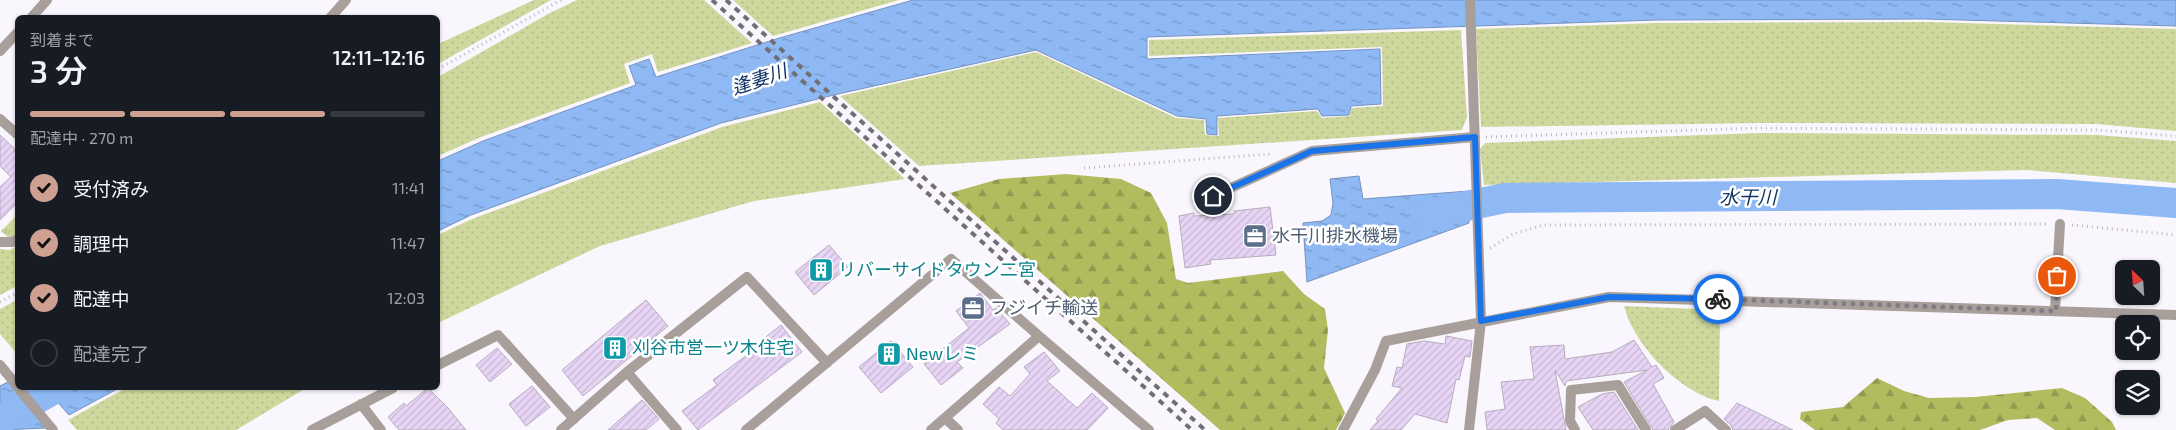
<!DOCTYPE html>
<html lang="ja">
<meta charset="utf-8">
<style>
body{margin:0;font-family:"Exo 2","Noto Sans JP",sans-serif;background:#242831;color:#f1f3f6;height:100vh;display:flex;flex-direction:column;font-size:19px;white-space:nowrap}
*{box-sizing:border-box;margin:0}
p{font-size:16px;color:#9ea1a6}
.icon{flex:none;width:28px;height:28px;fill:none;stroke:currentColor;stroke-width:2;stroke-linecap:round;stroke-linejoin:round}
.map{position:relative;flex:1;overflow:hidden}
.sheet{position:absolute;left:15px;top:15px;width:425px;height:375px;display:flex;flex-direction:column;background:#171b24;border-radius:8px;box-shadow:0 1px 4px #0004}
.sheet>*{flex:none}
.needle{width:32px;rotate:335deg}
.buttons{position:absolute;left:2115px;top:260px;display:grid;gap:10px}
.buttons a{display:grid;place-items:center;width:45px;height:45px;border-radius:8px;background:#171b24;box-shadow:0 1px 4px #0004;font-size:25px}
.pin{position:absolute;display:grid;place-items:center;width:42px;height:42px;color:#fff;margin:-21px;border:2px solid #fff;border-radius:50%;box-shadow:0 1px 5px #0007}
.courier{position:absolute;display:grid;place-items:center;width:50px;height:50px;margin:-25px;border:4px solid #1a73e8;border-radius:50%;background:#fff;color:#222;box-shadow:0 1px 6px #0007}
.head em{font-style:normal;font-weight:600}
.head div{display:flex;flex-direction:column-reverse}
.head{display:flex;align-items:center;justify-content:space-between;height:85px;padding:0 15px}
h1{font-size:32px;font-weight:600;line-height:38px}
.bar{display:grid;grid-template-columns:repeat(4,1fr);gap:8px 5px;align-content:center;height:60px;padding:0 15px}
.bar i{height:6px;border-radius:4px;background:#363941}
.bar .current{background:#cda092}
.bar p{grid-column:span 4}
ol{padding:0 15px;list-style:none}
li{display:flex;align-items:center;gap:15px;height:55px}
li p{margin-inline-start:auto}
li .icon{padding:5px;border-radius:50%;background:#cda092;color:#111;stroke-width:4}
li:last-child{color:#9ea1a6}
li i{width:28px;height:28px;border:2px solid #363941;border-radius:50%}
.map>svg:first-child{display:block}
.grass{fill:url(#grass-dots)}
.forest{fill:url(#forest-firs)}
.park{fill:url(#park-tufts)}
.water{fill:url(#water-ripples);stroke:#7693bf}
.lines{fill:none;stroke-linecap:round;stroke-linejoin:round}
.river{stroke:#8eb9f4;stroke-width:30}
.building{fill:url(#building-hatch);stroke:#b6acbd}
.path{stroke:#bbb7bf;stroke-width:3;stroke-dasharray:1 4;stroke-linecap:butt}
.street{stroke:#a89f9b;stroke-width:10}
.rail{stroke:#726e75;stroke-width:4;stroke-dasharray:6 6;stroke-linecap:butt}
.done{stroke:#807c84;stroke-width:5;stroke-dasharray:0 9}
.route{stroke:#1a73e8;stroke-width:6}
.labels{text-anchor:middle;stroke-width:5;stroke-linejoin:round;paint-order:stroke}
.service-label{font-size:18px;fill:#4e5e75;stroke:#fff;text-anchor:start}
.culture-label{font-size:18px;fill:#0d838f;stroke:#fff;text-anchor:start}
.water-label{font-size:19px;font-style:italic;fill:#113562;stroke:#fff}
</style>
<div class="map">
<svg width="2176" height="430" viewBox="0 0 2176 430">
<defs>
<pattern id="grass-dots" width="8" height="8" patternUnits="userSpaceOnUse" patternTransform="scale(1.25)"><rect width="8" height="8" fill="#ced89d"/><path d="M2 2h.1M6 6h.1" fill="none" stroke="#b2ba88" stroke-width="1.8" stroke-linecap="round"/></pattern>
<pattern id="forest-firs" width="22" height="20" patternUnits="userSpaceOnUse" patternTransform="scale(1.25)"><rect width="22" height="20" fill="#b0bc5e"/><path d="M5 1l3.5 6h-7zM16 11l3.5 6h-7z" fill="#919a4f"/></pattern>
<pattern id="park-tufts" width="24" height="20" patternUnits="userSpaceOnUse" patternTransform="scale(1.25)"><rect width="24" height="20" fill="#ced89d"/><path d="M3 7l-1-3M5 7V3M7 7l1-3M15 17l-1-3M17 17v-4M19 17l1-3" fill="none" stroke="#b2ba88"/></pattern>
<pattern id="water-ripples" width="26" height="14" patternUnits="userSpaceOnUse" patternTransform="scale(1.25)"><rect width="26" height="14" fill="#8eb9f4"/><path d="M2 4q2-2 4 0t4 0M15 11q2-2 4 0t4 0" fill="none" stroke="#7598c7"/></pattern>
<pattern id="building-hatch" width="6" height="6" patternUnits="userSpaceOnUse" patternTransform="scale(1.25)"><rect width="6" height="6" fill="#e8d5f6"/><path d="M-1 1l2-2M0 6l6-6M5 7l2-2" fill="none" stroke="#c8b8d4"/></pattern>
</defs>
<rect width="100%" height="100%" fill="#faf6fe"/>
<path class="grass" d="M 534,0 L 551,0 L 438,64 L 438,44 Z
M 577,0 L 704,0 L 752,43 L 658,72 L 652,54 L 624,64 L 630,83 L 481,137 L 438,156 L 438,77 L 548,14 Z
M 733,0 L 899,0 L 773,36 Z
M 1926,22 L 2176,29 L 2176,131 L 2096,124 L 1759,123 L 1481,127 L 1476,29 L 1656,23 Z
M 1461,30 L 1467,117 L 1462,130 L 919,166 L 840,96 L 1036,52 L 1176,118 L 1204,120 L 1205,135 L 1219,136 L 1218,118 L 1317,111 L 1322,118 L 1350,116 L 1351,108 L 1383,106 L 1382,47 L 1149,56 L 1149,40 Z
M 820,102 L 905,179 L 754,201 L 600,246 L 438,323 L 438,235 L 472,219 L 722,127 Z
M 1759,133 L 2097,135 L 2176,141 L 2176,183 L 2027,170 L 1484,185 L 1480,149 L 1485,143 Z
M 17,246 L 17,286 L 0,295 L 0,249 L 10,250 Z
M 17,300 L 17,354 L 0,334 L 0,309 Z
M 1624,306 L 1720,310 L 1719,401 C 1679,392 1634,345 1624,306 Z
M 126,388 L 306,388 L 236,430 L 77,430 L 68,420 Z"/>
<path class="forest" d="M 1066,174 L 1121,179 L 1151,193 L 1167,223 L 1176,279 L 1188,283 L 1283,271 L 1304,294 L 1325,309 L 1328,330 L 1324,368 L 1345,413 L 1336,430 L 1220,430 L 950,193 L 999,179 Z
M 1877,378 L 1904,391 L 1929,398 L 1975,397 L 2062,388 L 2085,398 L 2112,422 L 2116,430 L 2055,430 L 2037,418 L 2008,420 L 1980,430 L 1815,430 L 1800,419 L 1801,412 L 1843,407 Z"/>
<path class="park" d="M 17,215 L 17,235 L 10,239 L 1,231 Z"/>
<path class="water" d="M 913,0 L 2176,0 L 2176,26 L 1925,19 L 1657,20 L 1147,37 L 1147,59 L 1380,49 L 1381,104 L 1351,106 L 1349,115 L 1322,116 L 1318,109 L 1217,116 L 1217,135 L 1207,134 L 1206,119 L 1177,116 L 1036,50 L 838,94 L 721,123 L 471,215 L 438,231 L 438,161 L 483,141 L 636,85 L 629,66 L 649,59 L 656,77 L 776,39 Z
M 1359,176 L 1363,199 L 1469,191 L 1469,223 L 1307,282 L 1303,223 L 1322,221 L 1331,215 L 1333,203 L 1330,179 Z
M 8,382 L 47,428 L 0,430 L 0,386 Z
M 45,388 L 119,388 L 69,415 Z"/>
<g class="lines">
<path class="river" d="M 1428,214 L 1505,198 L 2057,194 L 2176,203
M 0,420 L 56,388"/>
</g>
<path class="building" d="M 0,135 L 18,152 L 18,202 L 0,220 L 0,187 L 11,177 L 0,166 Z
M 1270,207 L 1276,255 L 1210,260 L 1211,264 L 1185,268 L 1179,216 L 1194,213 L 1194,216 L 1234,214 L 1234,211 Z
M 829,245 L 848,267 L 814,295 L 795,272 Z
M 980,293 L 993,310 L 996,308 L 1010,324 L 957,362 L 963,368 L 941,385 L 924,364 L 969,328 L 956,311 Z
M 646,300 L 668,326 L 583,396 L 562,370 Z
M 781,325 L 802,352 L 698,430 L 682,411 L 717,385 L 713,380 L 750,353 L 748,351 Z
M 1446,336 L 1472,341 L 1470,357 L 1465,356 L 1459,380 L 1456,379 L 1447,423 L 1415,414 L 1401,430 L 1370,430 L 1378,421 L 1376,419 L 1402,388 L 1392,386 L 1397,367 L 1402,368 L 1407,344 L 1424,341 L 1445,344 Z
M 1634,340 L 1652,367 L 1656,365 L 1664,378 L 1653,384 L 1674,422 L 1668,430 L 1653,430 L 1624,382 L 1647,370 L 1566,381 L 1565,386 L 1555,370 L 1566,430 L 1487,430 L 1485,412 L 1505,409 L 1501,382 L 1534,379 L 1530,347 L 1564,345 L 1565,359 L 1612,352 Z
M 891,341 L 913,367 L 881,393 L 859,367 Z
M 497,348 L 512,364 L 490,382 L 476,365 Z
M 1044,352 L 1060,371 L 1047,381 L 1077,408 L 1092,393 L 1108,408 L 1087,430 L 1003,430 L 996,423 L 999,419 L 983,404 L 999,387 L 1010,396 L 1030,374 L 1024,367 Z
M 532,386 L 550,407 L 526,426 L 509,404 Z
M 428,388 L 448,408 L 466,430 L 399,430 L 388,417 L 404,403 L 406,406 Z
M 1614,392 L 1638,430 L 1593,430 L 1578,407 L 1602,394 Z
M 642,400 L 659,419 L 646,430 L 608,430 Z
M 1737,403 L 1793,430 L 1733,430 L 1731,425 L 1724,419 Z"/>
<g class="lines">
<path class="path" d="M 438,69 L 561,0
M 1486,137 L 1758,128 L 2096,130 L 2176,136
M 1084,168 L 1271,154
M 2072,225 L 2176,235
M 1490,248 L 1513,234 L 1544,225 L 2049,224
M 0,302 L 18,292"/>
<path class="street" d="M 31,18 L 47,0
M 330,18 L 346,0
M 0,51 L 18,32
M 0,119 L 18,135
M 1213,196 L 1312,151 L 1475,137
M 0,242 L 12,242 L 18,239
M 2055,311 L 2060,224
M 1039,336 L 1149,430
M 0,365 L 18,387
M 438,365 L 498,335 L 574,419
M 627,372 L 677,430
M 18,388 L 53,430
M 361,404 L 381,430
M 945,418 L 958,430
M 312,430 L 393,388
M 561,430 L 627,372 L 747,277 L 827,363
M 746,430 L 951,259 L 1039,336 L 931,430
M 1343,430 L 1375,370 L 1386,341 L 1609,297 L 2176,315
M 1469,430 L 1481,321 L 1470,0
M 1575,430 L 1570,421 L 1571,390 L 1618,385 L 1646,430
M 1675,430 L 1705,411 L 1726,430"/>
<path class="rail" d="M 712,0 L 1192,430
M 726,0 L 1205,430"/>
</g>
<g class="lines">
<path class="done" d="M 1718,299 L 2056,311 L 2057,276"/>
<path class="route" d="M 1213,196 L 1312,151 L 1475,137 L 1481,321 L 1609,297 L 1718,299"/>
</g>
<defs>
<symbol id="office-square" viewBox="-11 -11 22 22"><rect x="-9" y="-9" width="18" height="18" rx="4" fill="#5c6f8a" stroke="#fff"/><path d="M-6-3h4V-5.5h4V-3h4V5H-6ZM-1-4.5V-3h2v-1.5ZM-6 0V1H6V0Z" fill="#fff"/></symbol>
<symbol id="building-square" viewBox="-11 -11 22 22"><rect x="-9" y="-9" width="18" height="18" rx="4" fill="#0f9aa8" stroke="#fff"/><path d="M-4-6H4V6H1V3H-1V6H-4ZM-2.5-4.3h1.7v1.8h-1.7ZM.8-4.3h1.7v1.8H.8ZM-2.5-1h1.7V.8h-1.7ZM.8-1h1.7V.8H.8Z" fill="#fff"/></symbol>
</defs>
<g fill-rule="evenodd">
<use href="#office-square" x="1241" y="222" width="28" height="28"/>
<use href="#building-square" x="807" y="256" width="28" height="28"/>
<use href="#office-square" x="959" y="294" width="28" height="28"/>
<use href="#building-square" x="601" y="334" width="28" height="28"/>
<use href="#building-square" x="875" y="340" width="28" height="28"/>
</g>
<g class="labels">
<g class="service-label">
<text x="1272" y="242">水干川排水機場</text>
<text x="990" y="314">フジイチ輸送</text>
</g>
<g class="culture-label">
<text x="838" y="276">リバーサイドタウン二宮</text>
<text x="632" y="354">刈谷市営一ツ木住宅</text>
<text x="906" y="360">Newレミ</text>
</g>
<g class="water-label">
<text transform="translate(759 79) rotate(-19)" y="7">逢妻川</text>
<text x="1748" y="204">水干川</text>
</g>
</g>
</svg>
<div class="buttons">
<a><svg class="needle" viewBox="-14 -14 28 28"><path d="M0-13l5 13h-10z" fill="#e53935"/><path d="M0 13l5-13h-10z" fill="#9ea1a6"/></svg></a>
<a><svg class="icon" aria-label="locate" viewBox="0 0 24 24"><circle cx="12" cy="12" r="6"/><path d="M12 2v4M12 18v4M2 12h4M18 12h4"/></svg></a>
<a><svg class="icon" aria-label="layers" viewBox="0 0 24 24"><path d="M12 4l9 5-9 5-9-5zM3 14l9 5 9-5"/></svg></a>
</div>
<div class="pin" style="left:2057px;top:276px;background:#ea580c"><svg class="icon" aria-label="bag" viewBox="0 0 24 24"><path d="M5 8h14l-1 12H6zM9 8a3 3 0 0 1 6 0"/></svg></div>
<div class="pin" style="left:1213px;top:196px;background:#1f2937"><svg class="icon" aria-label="home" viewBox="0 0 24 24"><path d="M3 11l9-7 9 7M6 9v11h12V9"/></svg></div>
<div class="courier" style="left:1718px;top:299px"><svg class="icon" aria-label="bike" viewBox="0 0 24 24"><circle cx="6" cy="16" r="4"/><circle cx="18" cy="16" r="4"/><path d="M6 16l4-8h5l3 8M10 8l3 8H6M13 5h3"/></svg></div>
<section class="sheet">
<div class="head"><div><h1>3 分</h1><p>到着まで</p></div><em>12:11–12:16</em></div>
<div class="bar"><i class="current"></i><i class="current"></i><i class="current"></i><i></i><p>配達中 · 270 m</p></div>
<ol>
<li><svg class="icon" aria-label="check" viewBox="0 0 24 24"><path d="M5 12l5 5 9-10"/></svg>受付済み<p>11:41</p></li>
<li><svg class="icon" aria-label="check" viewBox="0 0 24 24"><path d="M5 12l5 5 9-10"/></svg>調理中<p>11:47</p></li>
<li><svg class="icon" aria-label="check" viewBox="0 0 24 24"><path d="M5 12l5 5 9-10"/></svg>配達中<p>12:03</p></li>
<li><i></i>配達完了</li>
</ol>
</section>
</div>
